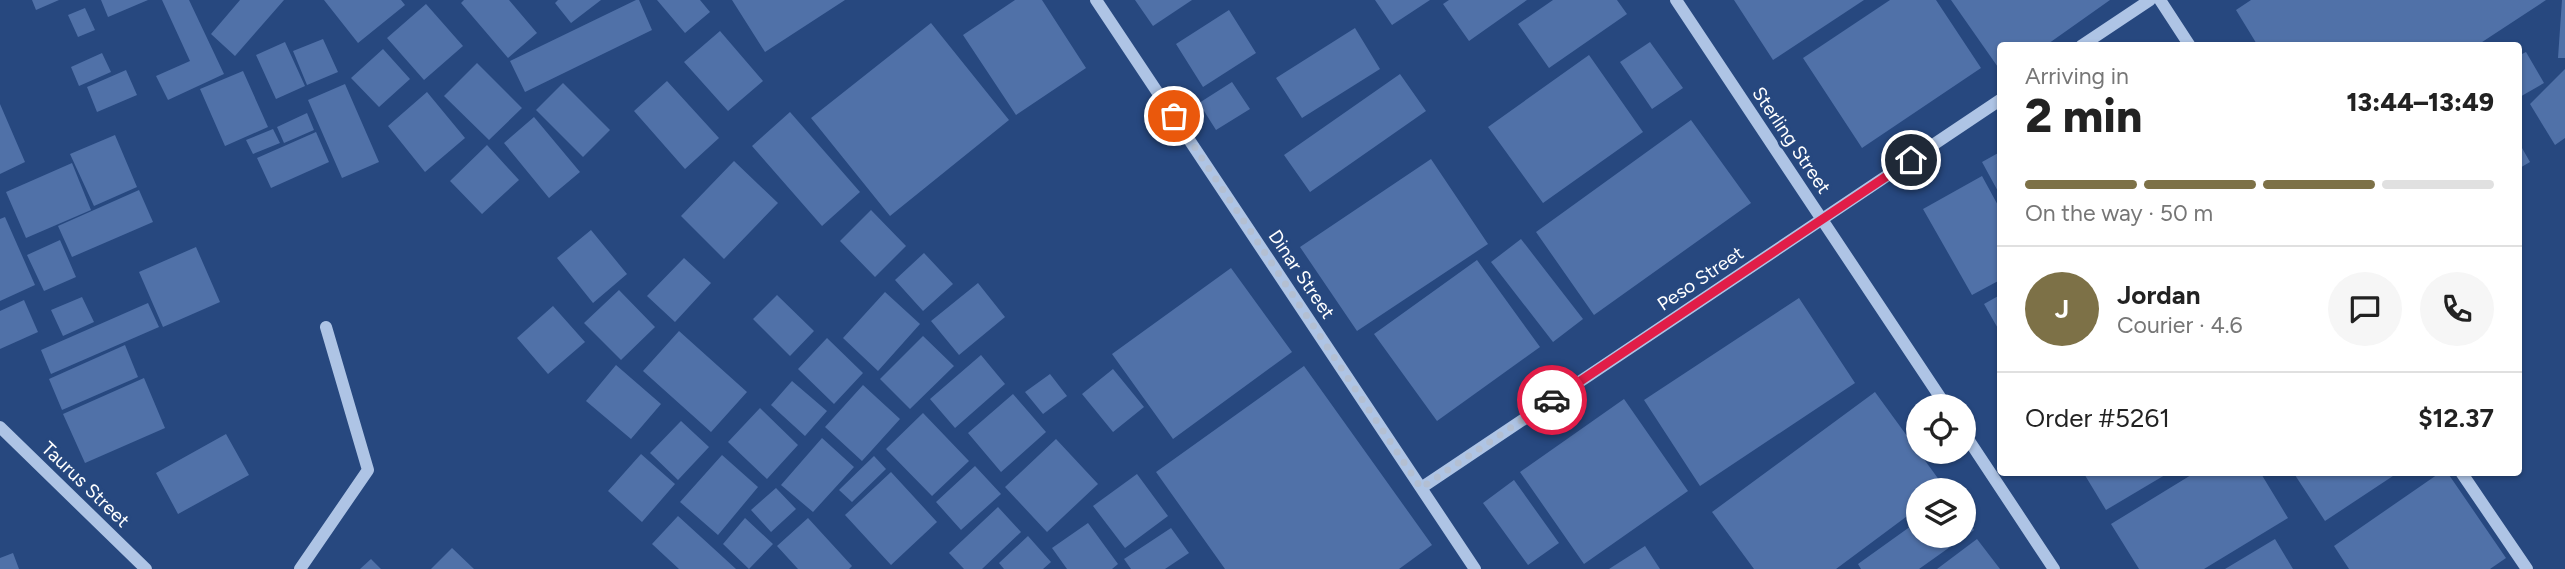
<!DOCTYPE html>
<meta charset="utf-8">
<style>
body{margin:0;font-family:Figtree,sans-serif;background:#f6f6f6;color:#222;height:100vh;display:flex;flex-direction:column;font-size:26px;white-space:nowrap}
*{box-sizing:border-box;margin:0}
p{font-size:23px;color:#767676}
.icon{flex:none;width:38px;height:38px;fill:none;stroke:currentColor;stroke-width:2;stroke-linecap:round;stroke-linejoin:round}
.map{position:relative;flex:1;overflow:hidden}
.side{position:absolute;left:1997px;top:42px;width:525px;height:434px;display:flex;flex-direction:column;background:#fff;border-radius:7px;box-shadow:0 2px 5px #0004}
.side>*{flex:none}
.fabs{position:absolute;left:1906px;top:394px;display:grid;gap:14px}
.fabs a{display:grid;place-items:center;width:70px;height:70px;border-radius:50%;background:#fff;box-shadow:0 2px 5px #0004;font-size:35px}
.pin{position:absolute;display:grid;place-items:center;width:60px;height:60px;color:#fff;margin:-30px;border:4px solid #fff;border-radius:50%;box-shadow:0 2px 7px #0007}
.courier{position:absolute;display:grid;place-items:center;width:70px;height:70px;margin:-35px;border:5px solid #e11d48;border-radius:50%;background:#fff;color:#222;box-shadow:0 2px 9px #0007}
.head em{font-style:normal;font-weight:800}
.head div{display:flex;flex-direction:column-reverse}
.head{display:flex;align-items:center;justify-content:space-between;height:119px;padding:0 28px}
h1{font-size:46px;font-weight:800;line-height:52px}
.bar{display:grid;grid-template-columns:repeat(4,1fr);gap:10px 7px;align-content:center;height:84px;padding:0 28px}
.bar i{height:9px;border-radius:5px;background:#e0e0e0}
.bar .current{background:#7d7147}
.bar p{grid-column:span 4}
.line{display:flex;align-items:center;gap:18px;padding:0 28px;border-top:2px solid #e0e0e0}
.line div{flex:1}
.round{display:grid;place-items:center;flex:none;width:74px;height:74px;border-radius:37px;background:#f6f6f6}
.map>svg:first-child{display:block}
.building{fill:#5071a8}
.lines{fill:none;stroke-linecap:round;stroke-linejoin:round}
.minor{stroke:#aec4e5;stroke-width:12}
.done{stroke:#b3bfd2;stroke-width:7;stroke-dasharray:0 12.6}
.route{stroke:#e11d48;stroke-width:9}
.labels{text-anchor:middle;stroke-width:6;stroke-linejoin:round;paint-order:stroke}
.street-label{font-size:19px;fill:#fff;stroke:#27487f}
</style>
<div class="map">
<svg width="2565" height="569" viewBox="0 0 2565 569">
<rect width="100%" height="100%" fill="#27487f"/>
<path class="building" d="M 32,0 L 59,0 L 36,10 Z
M 101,0 L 148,0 L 108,17 Z
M 162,0 L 189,0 L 224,74 L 168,100 L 156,76 L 190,61 Z
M 240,0 L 284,0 L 235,56 L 211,34 Z
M 324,0 L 401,0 L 405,5 L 358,43 Z
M 464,0 L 509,0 L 537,33 L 508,58 L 461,3 Z
M 558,0 L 601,0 L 571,23 L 555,3 Z
M 636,0 L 639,0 L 652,30 L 525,92 L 510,61 Z
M 657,0 L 700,0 L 710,12 L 685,33 Z
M 732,0 L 845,0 L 765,52 Z
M 1015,0 L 1042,0 L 1086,68 L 1016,115 L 963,35 Z
M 1135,0 L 1192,0 L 1153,26 Z
M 1375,0 L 1430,0 L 1392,25 Z
M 1449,0 L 1527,0 L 1469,41 L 1443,4 Z
M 1553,0 L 1617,0 L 1627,14 L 1549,68 L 1518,24 Z
M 1734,0 L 1864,0 L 1773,60 Z
M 1890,0 L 1936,0 L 1981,68 L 1862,148 L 1803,58 Z
M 1951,0 L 2110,0 L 2045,46 L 2000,46 L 2000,70 Z
M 2251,0 L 2546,0 L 2476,46 L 2258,46 L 2236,10 Z
M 2562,0 L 2565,0 L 2565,58 L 2558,58 Z
M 426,4 L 463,46 L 424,80 L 387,38 Z
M 85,8 L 95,30 L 78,37 L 68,15 Z
M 1229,10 L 1256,53 L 1203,87 L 1176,44 Z
M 931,23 L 1009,120 L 890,216 L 811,118 Z
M 1355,28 L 1380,69 L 1302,118 L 1276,78 Z
M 720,31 L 763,81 L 728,111 L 684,62 Z
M 323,39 L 338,72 L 307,85 L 293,51 Z
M 285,42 L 305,86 L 276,99 L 256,55 Z
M 1650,42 L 1683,88 L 1652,109 L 1620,62 Z
M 383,49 L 410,79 L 379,107 L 351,78 Z
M 2526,52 L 2544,83 L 2518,98 L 2518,56 Z
M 102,53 L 111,72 L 79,86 L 71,67 Z
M 1589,55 L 1643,132 L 1543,203 L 1488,127 Z
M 477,63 L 522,108 L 489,140 L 444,96 Z
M 2565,69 L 2565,138 L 2555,145 L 2530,104 Z
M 126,70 L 137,95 L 97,112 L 87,87 Z
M 243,71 L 268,127 L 225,146 L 200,89 Z
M 1400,74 L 1426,111 L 1310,192 L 1284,155 Z
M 667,81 L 719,138 L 685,169 L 634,111 Z
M 1232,82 L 1250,109 L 1216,130 L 1199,103 Z
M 563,83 L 610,130 L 583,157 L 536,110 Z
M 345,84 L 379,162 L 342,178 L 308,100 Z
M 427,92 L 465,138 L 425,172 L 388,126 Z
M 0,104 L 25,162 L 0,174 Z
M 790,112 L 860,192 L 822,226 L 752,146 Z
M 307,113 L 314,130 L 284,143 L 277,127 Z
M 534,117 L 580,172 L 549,198 L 504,143 Z
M 1691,120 L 1751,203 L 1594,315 L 1536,232 Z
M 273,129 L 280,143 L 253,154 L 246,140 Z
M 316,132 L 329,162 L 271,188 L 257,158 Z
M 115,135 L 137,187 L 94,206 L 70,154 Z
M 2518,141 L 2530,162 L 2518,169 Z
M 487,145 L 519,180 L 482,214 L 450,181 Z
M 2000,152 L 2000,195 L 1982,162 Z
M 1431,159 L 1488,244 L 1357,331 L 1300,247 Z
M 734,161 L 778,203 L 724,259 L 681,216 Z
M 72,163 L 91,210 L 26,238 L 6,192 Z
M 1982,176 L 2000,209 L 2000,280 L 1972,295 L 1923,209 Z
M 139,190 L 153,222 L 72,257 L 58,226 Z
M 871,210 L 906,246 L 875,277 L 840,241 Z
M 5,217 L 35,285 L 0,301 L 0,219 Z
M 591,230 L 627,274 L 593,303 L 557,258 Z
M 1521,239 L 1583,319 L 1553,342 L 1491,262 Z
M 60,240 L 76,277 L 44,291 L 27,255 Z
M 196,247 L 220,302 L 163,327 L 139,272 Z
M 924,253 L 953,284 L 923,311 L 895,280 Z
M 684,258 L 711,283 L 675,322 L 647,296 Z
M 1477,260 L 1540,347 L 1437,421 L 1374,334 Z
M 1231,268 L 1292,352 L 1173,439 L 1112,354 Z
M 978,283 L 1005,317 L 959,355 L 931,321 Z
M 619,290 L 655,327 L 621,360 L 584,323 Z
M 885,292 L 920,324 L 878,371 L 843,338 Z
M 777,295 L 814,331 L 790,356 L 753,319 Z
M 2000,295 L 2000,332 L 1984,304 Z
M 82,297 L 94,322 L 63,336 L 51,310 Z
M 1799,298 L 1855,383 L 1700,486 L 1644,400 Z
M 24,300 L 38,332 L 0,349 L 0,311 Z
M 148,303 L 159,327 L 51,374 L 41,350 Z
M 553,306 L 585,342 L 548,374 L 517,338 Z
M 679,331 L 747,392 L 711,432 L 643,371 Z
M 923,336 L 954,366 L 910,409 L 880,379 Z
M 827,338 L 863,373 L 834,404 L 798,369 Z
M 125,345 L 138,377 L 62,410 L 49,379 Z
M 981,355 L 1005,384 L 955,428 L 930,399 Z
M 616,365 L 661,404 L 631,439 L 586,401 Z
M 1304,366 L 1432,545 L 1399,569 L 1225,569 L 1156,472 Z
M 1113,369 L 1144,407 L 1113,432 L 1082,394 Z
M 1050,374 L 1067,396 L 1043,414 L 1025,392 Z
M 144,378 L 165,428 L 85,463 L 63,414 Z
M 792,381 L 827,411 L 805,436 L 771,405 Z
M 863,385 L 900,419 L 862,461 L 825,427 Z
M 1875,392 L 1945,488 L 1918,490 L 1918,508 L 1836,569 L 1754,569 L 1712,512 Z
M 1013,394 L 1046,432 L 1001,472 L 968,433 Z
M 1624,399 L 1688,491 L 1584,564 L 1520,472 Z
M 760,408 L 798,445 L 767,479 L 728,442 Z
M 923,413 L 969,461 L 932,496 L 886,449 Z
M 681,421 L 709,447 L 678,480 L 650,453 Z
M 226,434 L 249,475 L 178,514 L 156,473 Z
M 822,438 L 854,467 L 813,512 L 781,485 Z
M 1056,439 L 1098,484 L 1047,532 L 1005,487 Z
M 641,454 L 675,484 L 642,522 L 608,491 Z
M 722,455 L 758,487 L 718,535 L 680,502 Z
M 874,456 L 886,469 L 852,502 L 839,490 Z
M 975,466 L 1001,494 L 961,530 L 936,502 Z
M 891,472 L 937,522 L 891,565 L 845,515 Z
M 2083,472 L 2170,472 L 2106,510 Z
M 2196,472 L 2260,472 L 2288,518 L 2204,569 L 2139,569 L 2111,524 Z
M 2293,472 L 2399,472 L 2325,521 Z
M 2441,472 L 2447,472 L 2506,558 L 2490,569 L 2349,569 L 2334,546 Z
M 1137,474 L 1168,516 L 1125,548 L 1093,506 Z
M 1514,480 L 1559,543 L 1528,565 L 1483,503 Z
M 776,488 L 796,509 L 771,532 L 751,510 Z
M 998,507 L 1021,532 L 982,569 L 964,569 L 949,553 Z
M 678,516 L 736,569 L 679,569 L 652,544 Z
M 1964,516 L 1974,530 L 1919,569 L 1861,569 L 1858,564 L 1918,521 L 1918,536 L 1964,536 Z
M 745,518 L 773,544 L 749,569 L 723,544 Z
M 808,518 L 852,566 L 849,569 L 798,569 L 777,546 Z
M 1088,523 L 1118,564 L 1112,569 L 1067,569 L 1052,548 Z
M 1171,528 L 1189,553 L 1165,569 L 1131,569 L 1124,559 Z
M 1028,536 L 1051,562 L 1043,569 L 1004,569 L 999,563 Z
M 1977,539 L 2000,569 L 1937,569 Z
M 2275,539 L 2293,569 L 2225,569 Z
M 1645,546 L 1660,569 L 1609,569 Z
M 452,548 L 474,569 L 431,569 Z
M 13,553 L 19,569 L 0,569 L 0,558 Z
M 371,559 L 381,569 L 360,569 Z"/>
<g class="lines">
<path class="minor" d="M 1096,0 L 1475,569
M 1676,0 L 1946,406
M 2160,0 L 2190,46
M 2081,46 L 2150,0
M 0,427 L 146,569
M 1964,433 L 2054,569
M 2461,472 L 2527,569
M 1421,488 L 2000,100
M 300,569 L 368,470 L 326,327"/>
</g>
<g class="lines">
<path class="done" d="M 1174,116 L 1421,488 L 1552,400"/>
<path class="route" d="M 1552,400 L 1911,160"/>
</g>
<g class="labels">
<g class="street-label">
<text transform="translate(1792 140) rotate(56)" y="7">Sterling Street</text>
<text transform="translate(1302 274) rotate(56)" y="7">Dinar Street</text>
<text transform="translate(1700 278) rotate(-34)" y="7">Peso Street</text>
<text transform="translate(86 484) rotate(44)" y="7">Taurus Street</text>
</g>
</g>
</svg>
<div class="fabs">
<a><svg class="icon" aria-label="locate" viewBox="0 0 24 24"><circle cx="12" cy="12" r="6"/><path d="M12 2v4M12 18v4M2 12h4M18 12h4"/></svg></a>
<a><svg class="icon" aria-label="layers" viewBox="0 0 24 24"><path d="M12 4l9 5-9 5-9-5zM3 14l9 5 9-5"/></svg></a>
</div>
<div class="pin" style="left:1174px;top:116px;background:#ea580c"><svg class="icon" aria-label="bag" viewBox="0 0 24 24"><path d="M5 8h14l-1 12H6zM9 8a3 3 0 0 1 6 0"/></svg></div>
<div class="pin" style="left:1911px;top:160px;background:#1f2937"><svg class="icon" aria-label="home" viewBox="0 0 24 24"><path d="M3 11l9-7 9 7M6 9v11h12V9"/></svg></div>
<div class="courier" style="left:1552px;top:400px"><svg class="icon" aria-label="car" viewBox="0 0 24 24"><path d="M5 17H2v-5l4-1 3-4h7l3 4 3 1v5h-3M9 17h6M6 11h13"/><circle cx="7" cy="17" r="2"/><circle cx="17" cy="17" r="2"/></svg></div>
<section class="side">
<div class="head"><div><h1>2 min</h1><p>Arriving in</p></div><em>13:44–13:49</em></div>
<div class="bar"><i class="current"></i><i class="current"></i><i class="current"></i><i></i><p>On the way · 50 m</p></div>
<div class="line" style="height:126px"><b class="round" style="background:#7d7147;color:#fff">J</b><div><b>Jordan</b><p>Courier · 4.6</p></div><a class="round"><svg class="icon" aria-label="chat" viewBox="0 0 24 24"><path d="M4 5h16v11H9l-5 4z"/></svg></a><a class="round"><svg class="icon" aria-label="phone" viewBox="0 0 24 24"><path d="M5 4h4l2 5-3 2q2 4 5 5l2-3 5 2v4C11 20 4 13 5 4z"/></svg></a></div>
<div class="line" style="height:91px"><div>Order #5261</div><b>$12.37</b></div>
</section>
</div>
